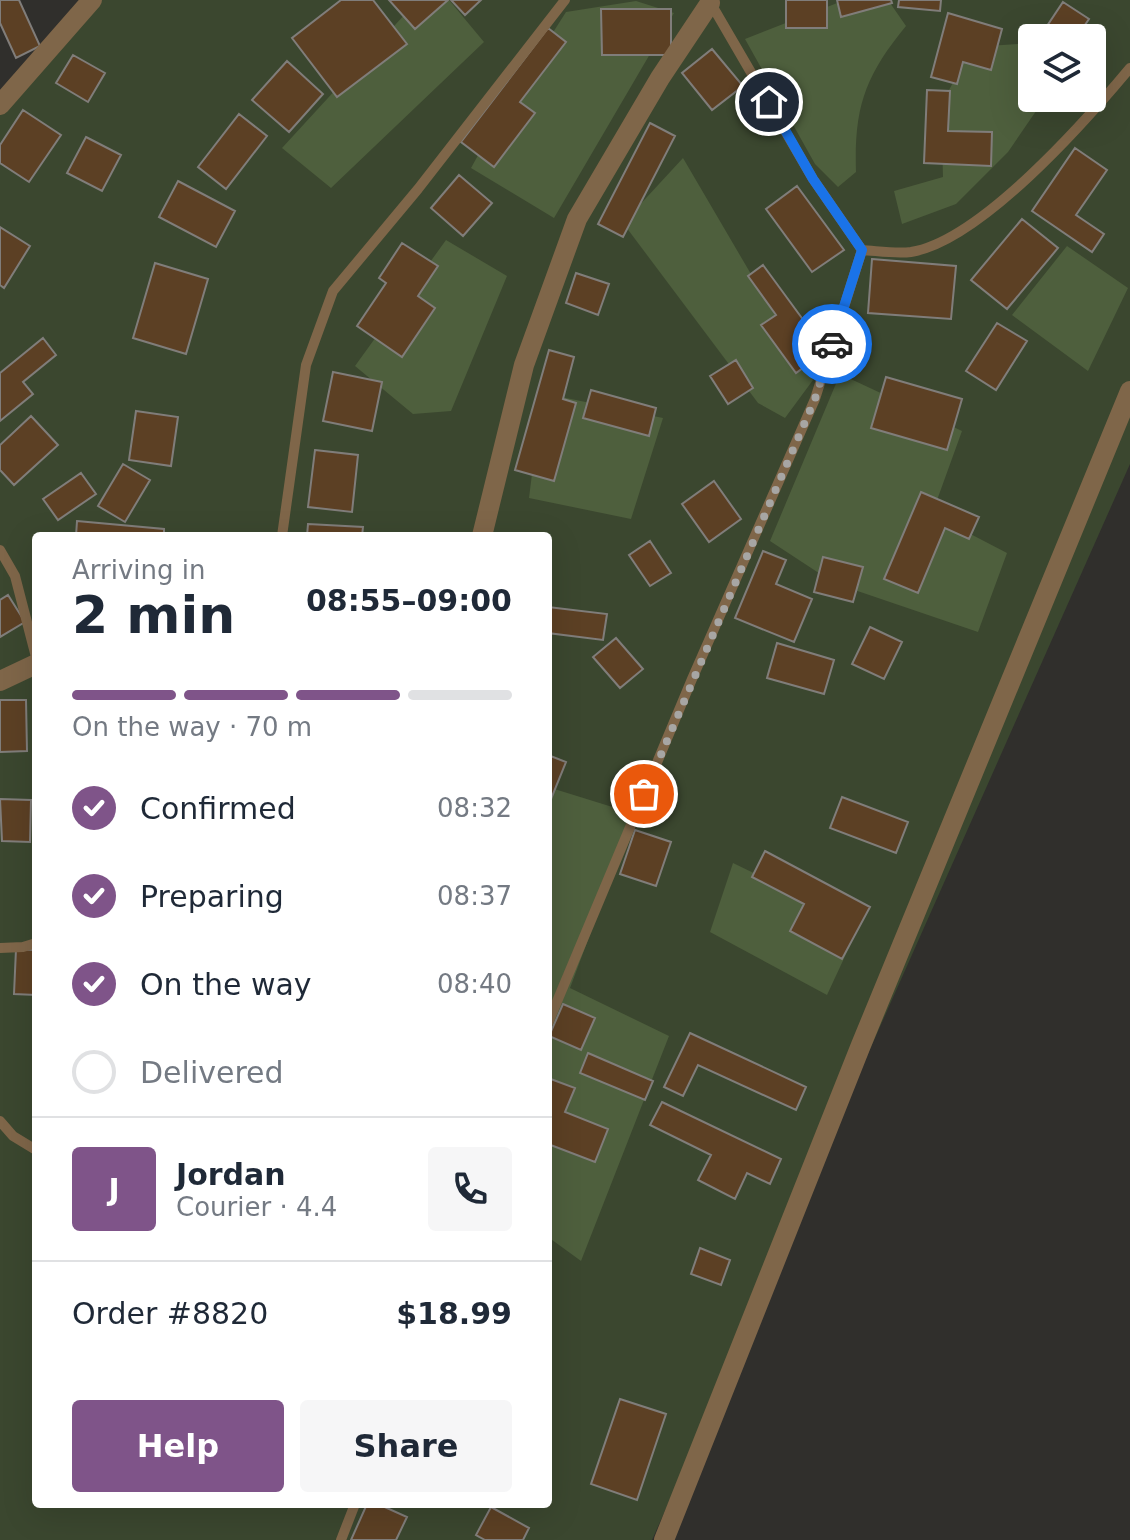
<!DOCTYPE html>
<meta charset="utf-8">
<style>
body{margin:0;font-family:"DejaVu Sans",sans-serif;background:#f6f6f7;color:#1f2937;height:100vh;display:flex;flex-direction:column;font-size:30px;white-space:nowrap}
*{box-sizing:border-box;margin:0}
p{font-size:26px;color:#747a83}
.icon{flex:none;width:44px;height:44px;fill:none;stroke:currentColor;stroke-width:2;stroke-linecap:round;stroke-linejoin:round}
.map{position:relative;flex:1;overflow:hidden}
.side{position:absolute;left:32px;top:532px;width:520px;height:976px;display:flex;flex-direction:column;background:#fff;border-radius:8px;box-shadow:0 8px 32px #0002}
.side>*{flex:none}
.buttons{position:absolute;left:1018px;top:24px;display:grid;gap:16px}
.buttons a{display:grid;place-items:center;width:88px;height:88px;border-radius:8px;background:#fff;box-shadow:0 8px 32px #0002;font-size:40px}
.pin{position:absolute;display:grid;place-items:center;width:68px;height:68px;color:#fff;margin:-34px;border:4px solid #fff;border-radius:50%;box-shadow:0 2px 8px #0007}
.courier{position:absolute;display:grid;place-items:center;width:80px;height:80px;margin:-40px;border:6px solid #1a73e8;border-radius:50%;background:#fff;color:#222;box-shadow:0 2px 10px #0007}
.summary em{font-style:normal;font-weight:700}
.summary div{display:flex;flex-direction:column-reverse}
.summary{display:flex;align-items:center;justify-content:space-between;height:136px;padding:0 40px}
h1{font-size:52px;font-weight:700;line-height:60px}
.bar{display:grid;grid-template-columns:repeat(4,1fr);gap:12px 8px;align-content:center;height:96px;padding:0 40px}
.bar i{height:10px;border-radius:6px;background:#e0e1e3}
.bar .active{background:#7f5489}
.bar p{grid-column:span 4}
.line{display:flex;align-items:center;gap:20px;padding:0 40px;border-top:2px solid #e0e1e3}
.line div{flex:1}
.round{display:grid;place-items:center;flex:none;width:84px;height:84px;border-radius:8px;background:#f6f6f7}
ol{padding:0 40px;list-style:none}
li{display:flex;align-items:center;gap:24px;height:88px}
li p{margin-inline-start:auto}
li .icon{padding:8px;border-radius:50%;background:#7f5489;color:#fff;stroke-width:4}
li:last-child{color:#747a83}
li i{width:44px;height:44px;border:4px solid #e0e1e3;border-radius:50%}
.button{display:flex;gap:16px;margin-top:auto;padding:16px 40px}
.button a{flex:1;height:92px;border-radius:8px;background:#7f5489;color:#fff;font-size:32px;font-weight:700;line-height:92px;text-align:center}
.button a+a{background:#f6f6f7;color:#1f2937}
.map>svg:first-child{display:block}
.green{fill:#3b472f;fill-rule:evenodd}
.forest{fill:#4e5f3d}
.building{fill:#5c4024;stroke:#807d7a;stroke-width:2}
.lines{fill:none;stroke-linecap:round;stroke-linejoin:round}
.service{stroke:#7f6649;stroke-width:10}
.minor{stroke:#7f6649;stroke-width:20}
.done{stroke:#a7a6a4;stroke-width:8;stroke-dasharray:0 14.4}
.route{stroke:#1a73e8;stroke-width:10}
</style>
<div class="map">
<svg width="1130" height="1540" viewBox="0 0 1130 1540">
<rect width="100%" height="100%" fill="#302f2c"/>
<path class="green" d="M 98,0 L 1130,0 L 1130,464 L 652,1540 L 0,1540 L 0,113 ZM 1032,38 L 1092,38 L 1092,98 L 1032,98 ZM 36,536 L 548,536 L 548,1504 L 36,1504 Z"/>
<path class="forest" d="M 418,0 L 449,0 L 484,42 L 331,188 L 282,148 Z
M 845,0 L 888,0 L 906,26 C 865,76 854,107 856,172 L 838,187 L 815,164 L 745,39 Z
M 636,1 L 674,13 L 554,218 L 471,168 L 498,119 L 566,12 Z
M 1032,43 L 1032,98 L 1045,98 L 1008,152 L 956,204 L 902,224 L 894,191 L 943,177 L 941,105 L 972,47 Z
M 683,158 L 813,380 L 785,418 L 758,403 L 623,223 Z
M 446,240 L 507,276 L 451,411 L 413,414 L 355,366 Z
M 1067,246 L 1128,288 L 1088,371 L 1012,315 Z
M 840,374 L 962,431 L 932,514 L 1007,553 L 978,632 L 834,583 L 770,541 Z
M 542,393 L 663,418 L 631,519 L 529,498 Z
M 548,787 L 635,814 L 570,988 L 669,1036 L 581,1261 L 548,1237 Z
M 733,863 L 860,924 L 827,995 L 710,932 Z"/>
<path class="building" d="M 0,0 L 19,0 L 40,46 L 16,58 L 0,23 Z
M 341,0 L 373,0 L 407,44 L 337,97 L 292,38 Z
M 389,0 L 448,0 L 415,29 Z
M 451,0 L 481,0 L 465,15 Z
M 786,0 L 827,0 L 827,28 L 786,28 Z
M 837,0 L 891,0 L 892,3 L 841,17 Z
M 899,0 L 941,0 L 940,11 L 898,7 Z
M 1063,2 L 1089,19 L 1076,38 L 1052,38 L 1043,32 Z
M 601,9 L 671,9 L 671,55 L 602,55 Z
M 948,13 L 1002,29 L 991,70 L 963,62 L 957,84 L 931,77 Z
M 548,28 L 566,42 L 520,102 L 535,113 L 494,167 L 461,142 Z
M 712,49 L 743,86 L 712,110 L 682,73 Z
M 73,55 L 105,73 L 88,102 L 56,83 Z
M 287,61 L 323,94 L 289,132 L 252,100 Z
M 927,90 L 950,91 L 948,131 L 992,132 L 991,166 L 924,163 Z
M 23,110 L 61,135 L 29,182 L 0,163 L 0,145 Z
M 239,114 L 267,136 L 226,189 L 198,167 Z
M 650,123 L 675,136 L 623,237 L 598,224 Z
M 86,137 L 121,155 L 102,191 L 67,173 Z
M 1075,148 L 1107,170 L 1076,215 L 1104,234 L 1092,252 L 1032,211 Z
M 459,175 L 492,203 L 463,236 L 431,208 Z
M 178,181 L 235,211 L 216,247 L 159,217 Z
M 797,186 L 844,250 L 812,272 L 766,209 Z
M 1022,219 L 1058,248 L 1007,309 L 971,280 Z
M 0,227 L 30,246 L 4,288 L 0,285 Z
M 402,243 L 438,266 L 418,296 L 435,308 L 402,357 L 357,326 L 386,283 L 379,278 Z
M 872,259 L 956,266 L 951,319 L 868,313 Z
M 155,263 L 208,279 L 186,354 L 133,338 Z
M 763,265 L 826,351 L 796,373 L 761,325 L 776,315 L 748,276 Z
M 576,273 L 609,284 L 598,315 L 566,303 Z
M 997,323 L 1027,341 L 996,390 L 966,371 Z
M 43,338 L 56,355 L 23,382 L 33,394 L 0,421 L 0,373 Z
M 549,350 L 574,357 L 563,399 L 576,403 L 554,481 L 515,470 Z
M 736,360 L 753,388 L 728,404 L 710,376 Z
M 333,372 L 382,382 L 372,431 L 323,421 Z
M 886,377 L 962,399 L 947,450 L 871,428 Z
M 591,390 L 656,408 L 649,436 L 583,418 Z
M 136,411 L 178,417 L 171,466 L 129,460 Z
M 31,416 L 58,445 L 14,485 L 0,470 L 0,445 Z
M 315,450 L 358,455 L 352,512 L 308,507 Z
M 123,464 L 150,480 L 125,522 L 98,506 Z
M 81,473 L 96,494 L 58,520 L 43,499 Z
M 714,481 L 741,519 L 709,542 L 682,504 Z
M 921,492 L 979,517 L 969,539 L 945,528 L 918,593 L 884,579 Z
M 77,521 L 164,529 L 164,536 L 76,536 Z
M 308,524 L 363,527 L 362,536 L 307,536 Z
M 650,541 L 671,573 L 650,586 L 629,555 Z
M 763,551 L 786,560 L 776,584 L 812,599 L 794,642 L 735,618 Z
M 823,557 L 863,567 L 853,602 L 814,592 Z
M 8,595 L 25,622 L 0,637 L 0,600 Z
M 548,607 L 607,614 L 603,640 L 548,633 Z
M 870,627 L 902,642 L 884,679 L 852,664 Z
M 616,638 L 643,669 L 620,688 L 593,657 Z
M 777,643 L 834,660 L 824,694 L 767,678 Z
M 0,700 L 26,700 L 27,751 L 0,752 Z
M 548,755 L 566,762 L 549,804 L 548,804 Z
M 842,797 L 908,822 L 896,853 L 830,828 Z
M 0,799 L 31,800 L 30,842 L 2,841 Z
M 635,830 L 671,842 L 656,886 L 620,874 Z
M 765,851 L 870,907 L 842,959 L 790,931 L 804,904 L 752,877 Z
M 16,949 L 36,950 L 36,995 L 14,994 Z
M 563,1004 L 595,1018 L 581,1050 L 549,1036 Z
M 690,1033 L 806,1087 L 796,1110 L 698,1065 L 683,1096 L 664,1087 Z
M 588,1053 L 653,1081 L 645,1100 L 580,1073 Z
M 548,1078 L 575,1088 L 565,1112 L 608,1129 L 595,1162 L 548,1144 Z
M 662,1102 L 781,1159 L 770,1184 L 747,1173 L 735,1199 L 698,1180 L 711,1155 L 650,1125 Z
M 700,1248 L 730,1260 L 721,1285 L 691,1274 Z
M 620,1399 L 666,1414 L 637,1500 L 591,1484 Z
M 367,1504 L 378,1504 L 407,1517 L 396,1540 L 351,1540 Z
M 491,1507 L 529,1528 L 523,1540 L 485,1540 L 476,1535 Z"/>
<g class="lines">
<path class="service" d="M 710,2 L 813,179 L 862,250 C 878,251 896,254 911,252 C 980,241 1085,122 1130,68
M 282,536 L 306,365 L 333,291 L 418,189 L 565,0
M 0,550 L 15,576 L 36,657
M 0,948 L 23,947 L 36,943
M 548,1023 L 692,679 L 815,399 L 862,250
M 0,1121 L 13,1136 L 36,1150
M 341,1540 L 355,1504"/>
<path class="minor" d="M 0,105 L 92,0
M 482,536 L 524,365 L 577,219 L 660,78 L 710,3
M 0,681 L 36,664
M 664,1540 L 861,1045 L 1130,391"/>
</g>
<g class="lines">
<path class="done" d="M 644,794 L 815,399 L 832,344"/>
<path class="route" d="M 769,102 L 813,179 L 862,250 L 832,344"/>
</g>
</svg>
<div class="buttons">
<a><svg class="icon" aria-label="layers" viewBox="0 0 24 24"><path d="M12 4l9 5-9 5-9-5zM3 14l9 5 9-5"/></svg></a>
</div>
<div class="pin" style="left:644px;top:794px;background:#ea580c"><svg class="icon" aria-label="bag" viewBox="0 0 24 24"><path d="M5 8h14l-1 12H6zM9 8a3 3 0 0 1 6 0"/></svg></div>
<div class="pin" style="left:769px;top:102px;background:#1f2937"><svg class="icon" aria-label="home" viewBox="0 0 24 24"><path d="M3 11l9-7 9 7M6 9v11h12V9"/></svg></div>
<div class="courier" style="left:832px;top:344px"><svg class="icon" aria-label="car" viewBox="0 0 24 24"><path d="M5 17H2v-5l4-1 3-4h7l3 4 3 1v5h-3M9 17h6M6 11h13"/><circle cx="7" cy="17" r="2"/><circle cx="17" cy="17" r="2"/></svg></div>
<section class="side">
<div class="summary"><div><h1>2 min</h1><p>Arriving in</p></div><em>08:55–09:00</em></div>
<div class="bar"><i class="active"></i><i class="active"></i><i class="active"></i><i></i><p>On the way · 70 m</p></div>
<ol>
<li><svg class="icon" aria-label="check" viewBox="0 0 24 24"><path d="M5 12l5 5 9-10"/></svg>Confirmed<p>08:32</p></li>
<li><svg class="icon" aria-label="check" viewBox="0 0 24 24"><path d="M5 12l5 5 9-10"/></svg>Preparing<p>08:37</p></li>
<li><svg class="icon" aria-label="check" viewBox="0 0 24 24"><path d="M5 12l5 5 9-10"/></svg>On the way<p>08:40</p></li>
<li><i></i>Delivered</li>
</ol>
<div class="line" style="height:144px"><b class="round" style="background:#7f5489;color:#fff">J</b><div><b>Jordan</b><p>Courier · 4.4</p></div><a class="round"><svg class="icon" aria-label="phone" viewBox="0 0 24 24"><path d="M5 4h4l2 5-3 2q2 4 5 5l2-3 5 2v4C11 20 4 13 5 4z"/></svg></a></div>
<div class="line" style="height:104px"><div>Order #8820</div><b>$18.99</b></div>
<div class="button"><a>Help</a><a>Share</a></div>
</section>
</div>
